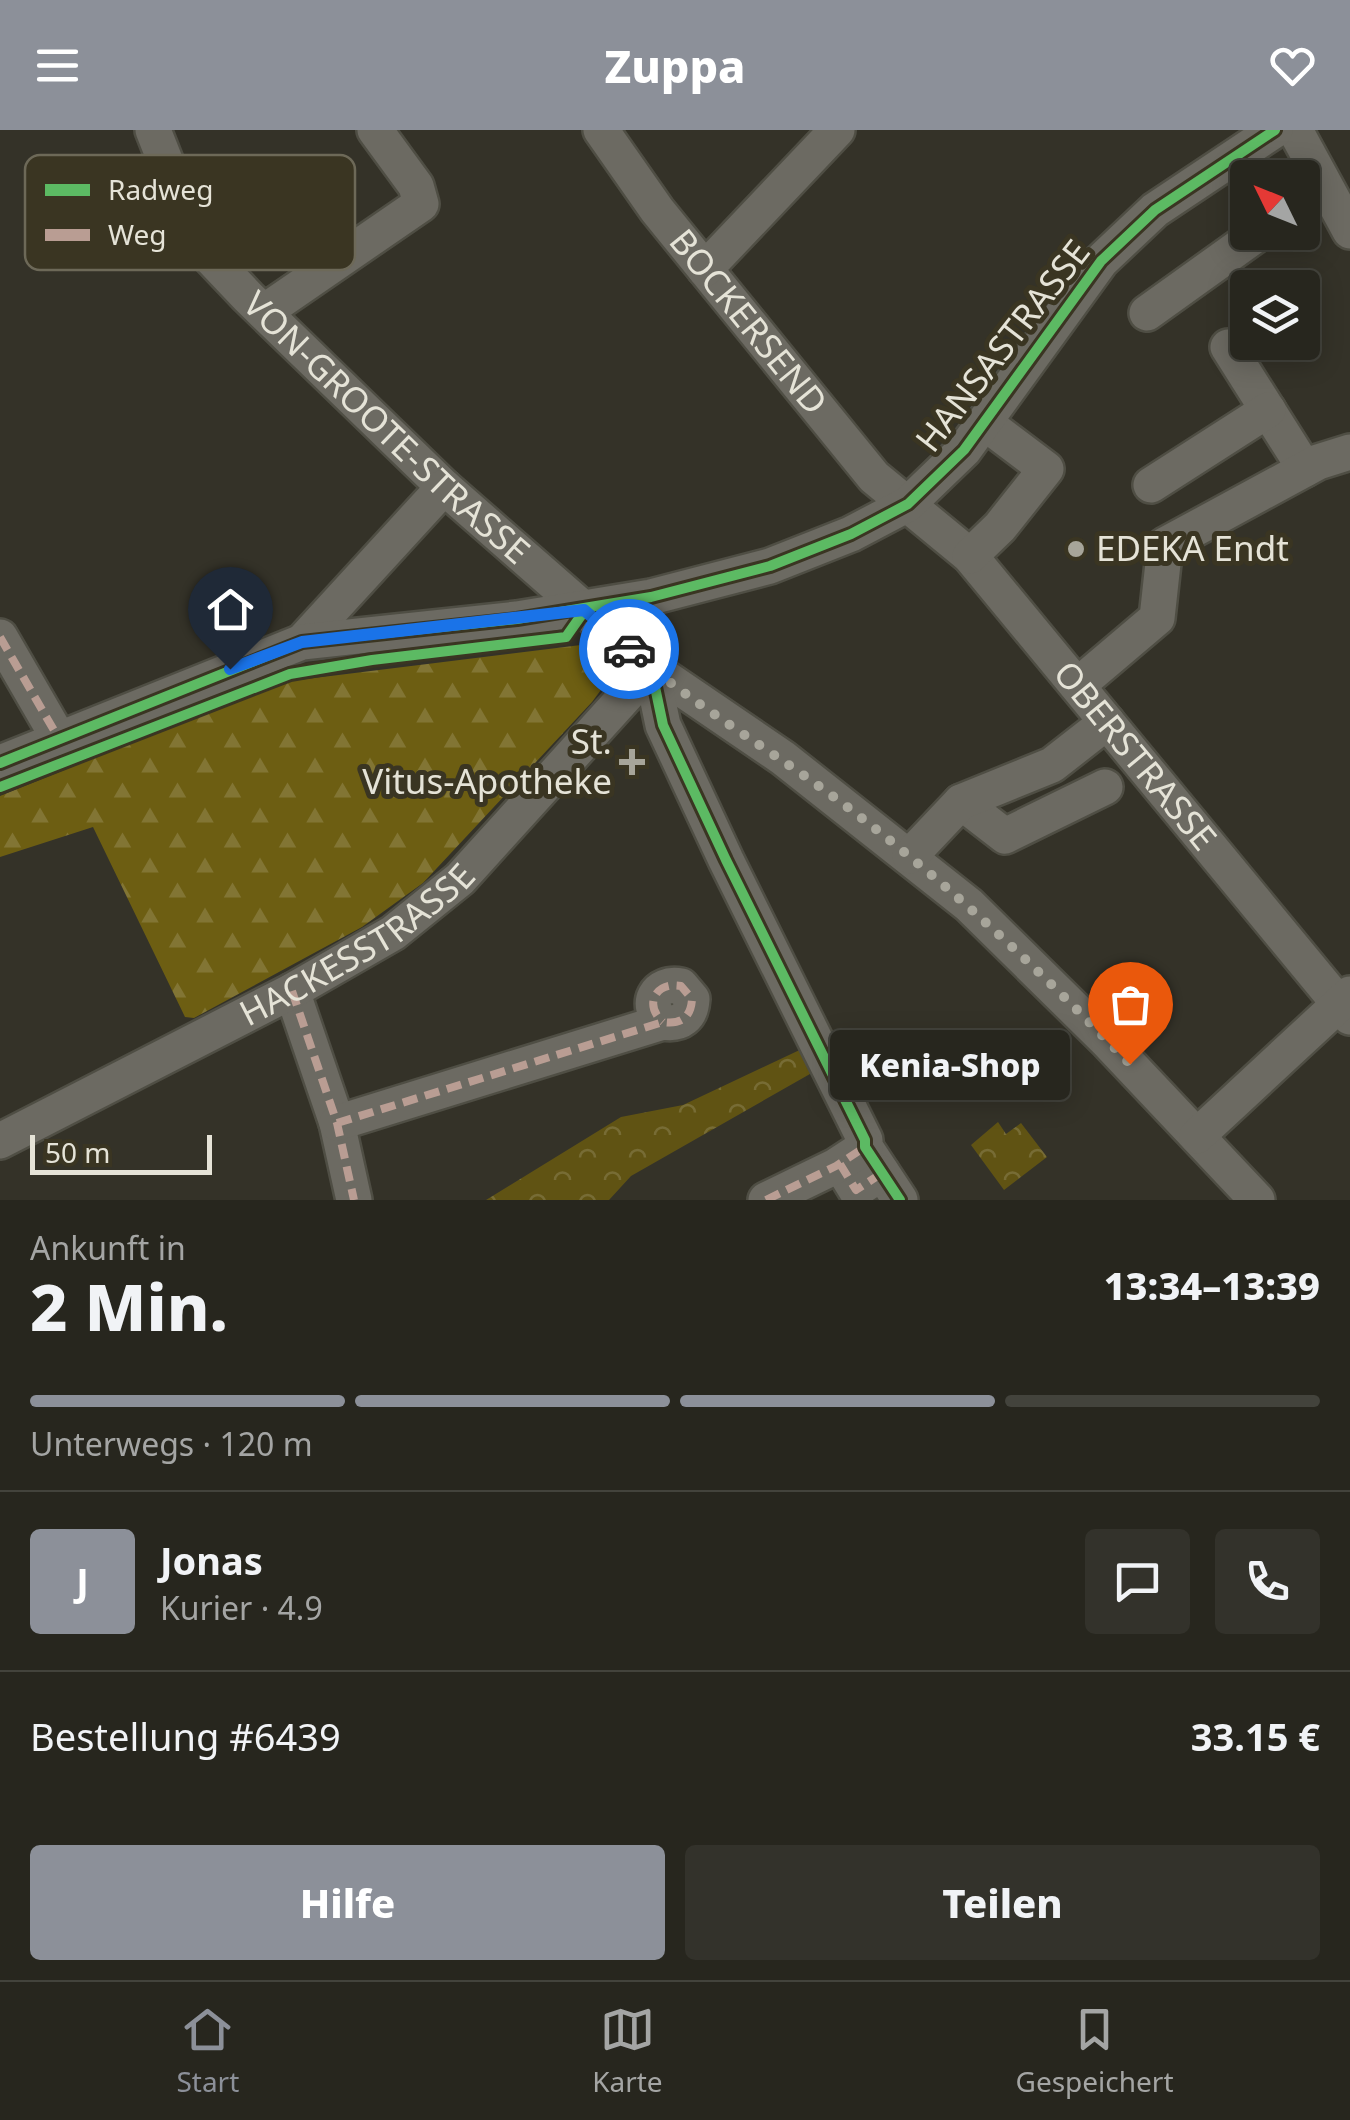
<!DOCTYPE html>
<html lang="de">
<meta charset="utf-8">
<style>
body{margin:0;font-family:"Noto Sans",sans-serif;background:#33322b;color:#f1f3f6;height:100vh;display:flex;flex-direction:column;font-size:38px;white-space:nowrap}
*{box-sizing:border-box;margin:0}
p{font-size:32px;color:#a4a5a4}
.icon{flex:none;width:55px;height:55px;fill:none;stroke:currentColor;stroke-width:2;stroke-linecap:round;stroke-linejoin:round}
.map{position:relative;height:1070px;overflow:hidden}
.panel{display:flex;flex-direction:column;background:#27261e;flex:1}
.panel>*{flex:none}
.needle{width:65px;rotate:313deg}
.fabs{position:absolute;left:1230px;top:30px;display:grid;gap:20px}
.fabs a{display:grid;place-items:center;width:90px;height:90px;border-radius:10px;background:#27261e;box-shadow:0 5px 25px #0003,0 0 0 2px #43433c;font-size:50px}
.scale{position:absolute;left:30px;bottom:25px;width:182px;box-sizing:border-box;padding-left:10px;border:5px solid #e5e3d7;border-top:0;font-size:28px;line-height:35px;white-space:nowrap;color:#e5e3d7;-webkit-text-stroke:8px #3a3522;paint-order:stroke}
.pin{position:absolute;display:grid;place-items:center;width:85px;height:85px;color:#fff;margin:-102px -42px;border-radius:50% 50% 50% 0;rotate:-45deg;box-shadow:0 0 10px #0007}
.pin .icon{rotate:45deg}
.courier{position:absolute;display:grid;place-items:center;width:100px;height:100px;margin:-50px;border:8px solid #1a73e8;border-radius:50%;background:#fff;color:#222;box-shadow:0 2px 12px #0007}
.bubble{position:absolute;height:70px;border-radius:10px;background:#27261e;box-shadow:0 5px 25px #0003,0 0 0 2px #43433c;font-size:32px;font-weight:800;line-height:70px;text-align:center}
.headline em{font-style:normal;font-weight:800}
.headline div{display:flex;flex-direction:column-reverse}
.headline{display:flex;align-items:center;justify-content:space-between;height:170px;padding:0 30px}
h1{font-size:65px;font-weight:800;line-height:75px}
.bar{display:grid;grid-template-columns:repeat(4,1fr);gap:15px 10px;align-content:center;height:120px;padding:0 30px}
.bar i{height:12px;border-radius:8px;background:#43433c}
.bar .current{background:#8c9099}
.bar p{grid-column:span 4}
.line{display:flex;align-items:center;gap:25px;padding:0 30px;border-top:2px solid #43433c}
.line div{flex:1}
.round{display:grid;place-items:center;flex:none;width:105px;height:105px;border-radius:10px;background:#33322b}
.button{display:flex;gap:20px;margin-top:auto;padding:20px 30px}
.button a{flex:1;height:115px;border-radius:10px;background:#8c9099;color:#fff;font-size:40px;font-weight:800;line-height:115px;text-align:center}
.button a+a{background:#33322b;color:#f1f3f6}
header{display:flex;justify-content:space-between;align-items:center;height:130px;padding:0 30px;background:#8c9099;color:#fff;font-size:45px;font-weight:800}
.menu{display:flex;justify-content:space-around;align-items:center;height:140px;border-top:2px solid #43433c;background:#27261e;font-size:28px;color:#a4a5a4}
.menu a{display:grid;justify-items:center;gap:5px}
.menu .current{color:#8c9099}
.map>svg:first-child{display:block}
.forest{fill:url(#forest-firs)}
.park{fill:url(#park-crowns)}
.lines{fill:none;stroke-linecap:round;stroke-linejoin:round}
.minor-casing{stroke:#4f4e44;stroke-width:40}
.minor{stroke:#6c6a62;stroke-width:35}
.quiet{stroke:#b99d93;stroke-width:8;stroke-dasharray:15 8;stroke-linecap:butt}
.cycleway-casing{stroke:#3a3522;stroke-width:16}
.cycleway{stroke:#5cba63;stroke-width:10}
.done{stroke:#a7a59a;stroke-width:10;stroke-dasharray:0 18}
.route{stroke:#1a73e8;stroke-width:12}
.poi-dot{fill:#a7a59a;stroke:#3a3522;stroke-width:4}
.labels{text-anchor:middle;stroke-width:10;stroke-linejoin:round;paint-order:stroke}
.street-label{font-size:35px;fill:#e5e3d7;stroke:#3a3522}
.poi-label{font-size:35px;fill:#e5e3d7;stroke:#3a3522;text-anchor:start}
.key{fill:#3a3522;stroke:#6d6958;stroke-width:2.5}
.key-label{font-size:28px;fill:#e5e3d7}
</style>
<header><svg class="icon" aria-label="menu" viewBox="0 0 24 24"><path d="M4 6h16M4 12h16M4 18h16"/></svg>Zuppa<svg class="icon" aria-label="heart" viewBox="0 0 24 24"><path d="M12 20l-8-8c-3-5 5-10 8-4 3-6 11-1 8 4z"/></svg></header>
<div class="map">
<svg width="1350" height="1070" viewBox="0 0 1350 1070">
<defs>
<pattern id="forest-firs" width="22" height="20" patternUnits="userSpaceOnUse" patternTransform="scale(2.5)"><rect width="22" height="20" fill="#6d5e12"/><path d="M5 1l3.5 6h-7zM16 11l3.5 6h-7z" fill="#827534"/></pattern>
<pattern id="park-crowns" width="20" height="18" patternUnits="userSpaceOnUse" patternTransform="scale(2.5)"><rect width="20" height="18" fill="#605313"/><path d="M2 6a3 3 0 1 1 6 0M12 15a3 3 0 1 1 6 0" fill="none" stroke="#776c35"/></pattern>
</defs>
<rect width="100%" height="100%" fill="#343228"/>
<path class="forest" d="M 581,515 L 605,533 L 609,549 L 592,572 L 423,753 L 362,797 L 194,888 L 185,887 L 93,697 L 0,727 L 0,666 L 282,552 Z"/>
<path class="park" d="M 806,917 L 817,940 L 631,1046 L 609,1070 L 486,1070 L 621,987 L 683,975 Z
M 998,992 L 1006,1004 L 1021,993 L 1047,1027 L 1004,1060 L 971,1015 Z"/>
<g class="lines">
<defs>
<g id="minor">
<path id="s1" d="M 153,0 L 185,81 L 211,128 L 248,167 L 444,357 L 651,538 L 783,628 L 969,775 L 1107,911 L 1257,1070"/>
<path id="s2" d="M 601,0 L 657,80 L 874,347 L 970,426 L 1350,887"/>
<path d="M 1295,0 L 1350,101"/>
<path d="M 705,139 L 837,0"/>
<path d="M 264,182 L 421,74 L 416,56 L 375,0"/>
<path d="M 1147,183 L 1260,102"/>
<path d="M 1228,217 L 1305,339"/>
<path d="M 1151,355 L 1268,280"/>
<path d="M 970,426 L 1000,397 L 1046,339 L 985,293"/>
<path d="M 0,507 L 59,609"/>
<path d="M 302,512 L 444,357"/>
<path d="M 651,538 L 663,595 L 726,730 L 865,1010 L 865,1017 L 900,1070"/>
<path d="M 1078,555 L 1157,488 L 1165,415 L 1318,332 L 1350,322"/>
<path d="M 0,633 L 302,512 L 517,489 L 651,467 L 770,436 L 851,404 L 908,374 L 964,320 L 1101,131 L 1155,80 L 1275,0"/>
<path d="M 961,672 L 1005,706 L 1105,657"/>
<path d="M 910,726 L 961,672 L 1052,635 L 1107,592"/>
<path d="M 292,861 L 337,993 L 354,1070"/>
<path d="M 337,993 L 663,892 C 681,895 691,887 692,869 L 681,856 C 656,851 643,875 663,892"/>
<path d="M 1197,1006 L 1350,864"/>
<path id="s3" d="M 0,1011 L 292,861 L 393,803 L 460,749 L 651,538"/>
<path d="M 840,1034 L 856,1060 L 882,1043"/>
<path d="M 766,1070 L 836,1036 L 865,1017"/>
</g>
</defs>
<use href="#minor" class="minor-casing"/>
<use href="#minor" class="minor"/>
<path class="quiet" d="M 0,507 L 59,609
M 292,861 L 337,993 L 354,1070
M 337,993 L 663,892 C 681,895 691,887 692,869 L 681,856 C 656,851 643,875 663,892
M 840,1034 L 856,1060 L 882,1043
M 766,1070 L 836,1036 L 865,1017"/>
<defs>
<path id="cycleway" d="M 585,480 L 651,538 L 663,595 L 726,730 L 865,1010 L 865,1017 L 900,1070
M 0,633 L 302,512 L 517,489 L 651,467 L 770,436 L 851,404 L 908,374 L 964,320 L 1101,131 L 1155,80 L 1275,0
M 0,657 L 290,544 L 372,530 L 566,507 L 585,480"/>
</defs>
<use href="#cycleway" class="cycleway-casing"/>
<use href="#cycleway" class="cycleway"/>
</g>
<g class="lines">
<path class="done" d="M 629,519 C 699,580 785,628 859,686 C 956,761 1045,845 1130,934"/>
<path class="route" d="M 230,539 L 302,512 L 584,480 L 629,519"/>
</g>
<g class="poi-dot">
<circle cx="1076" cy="419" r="10"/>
<path d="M627 617h10v10h10v10h-10v10h-10v-10h-10v-10h10z"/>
</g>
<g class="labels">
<g class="street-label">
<text dy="12" stroke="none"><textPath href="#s2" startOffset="242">BOCKERSEND</textPath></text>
<text transform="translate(1003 216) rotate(-52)" y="12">HANSASTRASSE</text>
<text dy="12" stroke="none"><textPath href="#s1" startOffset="385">VON-GROOTE-STRASSE</textPath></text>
<text dy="12" stroke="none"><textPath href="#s2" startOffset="825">OBERSTRASSE</textPath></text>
<text dy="12" stroke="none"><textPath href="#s3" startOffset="408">HACKESSTRASSE</textPath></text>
</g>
<g class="poi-label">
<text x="1096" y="431">EDEKA Endt</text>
<text x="612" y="624" text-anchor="end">St.<tspan x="612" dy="40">Vitus-Apotheke</tspan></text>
</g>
</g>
<rect x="25" y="25" width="330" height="115" rx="15" class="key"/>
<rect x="45" y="54" width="45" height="12" fill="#5cba63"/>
<rect x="45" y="99" width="45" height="12" fill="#b99d93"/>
<g class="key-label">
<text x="108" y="70">Radweg</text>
<text x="108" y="115">Weg</text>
</g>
</svg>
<div class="fabs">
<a><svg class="needle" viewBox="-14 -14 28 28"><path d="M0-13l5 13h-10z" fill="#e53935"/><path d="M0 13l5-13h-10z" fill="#a4a5a4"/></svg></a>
<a><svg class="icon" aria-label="layers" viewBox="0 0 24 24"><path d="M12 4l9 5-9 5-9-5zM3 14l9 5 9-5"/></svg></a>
</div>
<div class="scale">50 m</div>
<div class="pin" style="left:1130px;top:934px;background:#ea580c"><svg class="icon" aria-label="bag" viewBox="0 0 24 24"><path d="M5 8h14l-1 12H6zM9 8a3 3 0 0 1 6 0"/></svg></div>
<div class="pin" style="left:230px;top:539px;background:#1f2937"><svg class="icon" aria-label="home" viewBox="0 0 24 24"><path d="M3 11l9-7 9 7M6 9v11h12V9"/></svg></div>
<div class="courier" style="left:629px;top:519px"><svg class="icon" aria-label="car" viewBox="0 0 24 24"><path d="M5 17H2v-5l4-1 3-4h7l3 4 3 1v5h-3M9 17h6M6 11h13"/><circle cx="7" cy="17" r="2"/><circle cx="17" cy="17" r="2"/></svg></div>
<div class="bubble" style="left:830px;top:900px;width:240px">Kenia-Shop</div>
</div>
<section class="panel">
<div class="headline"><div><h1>2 Min.</h1><p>Ankunft in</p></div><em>13:34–13:39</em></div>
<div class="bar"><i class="current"></i><i class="current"></i><i class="current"></i><i></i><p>Unterwegs · 120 m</p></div>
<div class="line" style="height:180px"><b class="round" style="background:#8c9099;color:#fff">J</b><div><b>Jonas</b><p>Kurier · 4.9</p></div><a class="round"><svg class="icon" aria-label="chat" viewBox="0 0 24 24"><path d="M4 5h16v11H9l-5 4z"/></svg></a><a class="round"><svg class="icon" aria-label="phone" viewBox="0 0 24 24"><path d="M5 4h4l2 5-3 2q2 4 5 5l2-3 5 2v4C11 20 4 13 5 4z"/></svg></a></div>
<div class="line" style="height:130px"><div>Bestellung #6439</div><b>33.15 €</b></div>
<div class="button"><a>Hilfe</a><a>Teilen</a></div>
</section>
<nav class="menu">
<a class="current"><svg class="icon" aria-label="home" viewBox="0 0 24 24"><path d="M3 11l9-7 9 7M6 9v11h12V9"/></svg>Start</a>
<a><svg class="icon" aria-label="map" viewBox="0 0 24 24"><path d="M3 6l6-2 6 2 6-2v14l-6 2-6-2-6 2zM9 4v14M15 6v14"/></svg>Karte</a>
<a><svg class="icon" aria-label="saved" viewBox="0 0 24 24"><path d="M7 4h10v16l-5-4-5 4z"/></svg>Gespeichert</a>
</nav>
